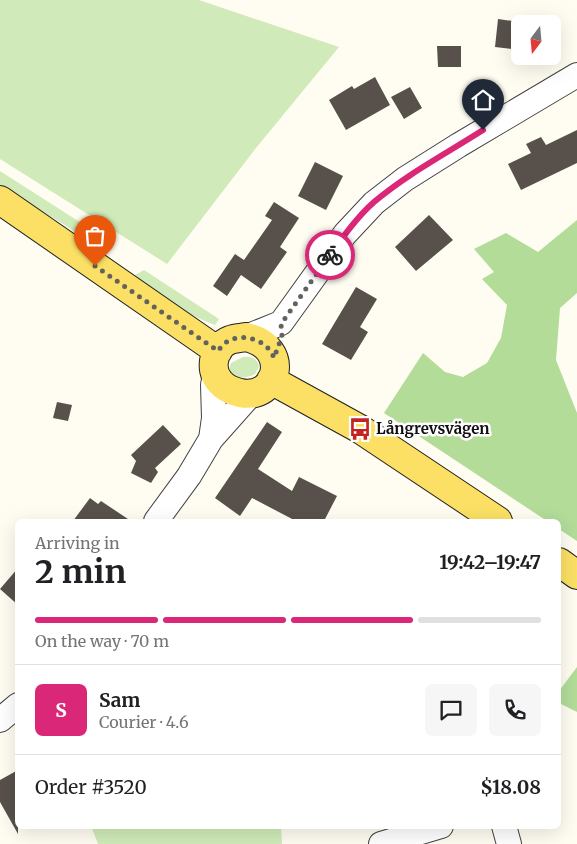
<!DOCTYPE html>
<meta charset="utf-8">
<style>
body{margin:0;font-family:Merriweather,serif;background:#f6f6f6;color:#202124;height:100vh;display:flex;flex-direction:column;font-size:19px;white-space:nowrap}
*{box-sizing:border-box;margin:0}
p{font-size:16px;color:#757577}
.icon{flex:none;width:28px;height:28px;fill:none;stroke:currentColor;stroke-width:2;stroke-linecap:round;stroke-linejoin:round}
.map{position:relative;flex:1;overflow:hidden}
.details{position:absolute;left:15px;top:519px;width:546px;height:310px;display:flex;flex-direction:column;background:#fff;border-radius:8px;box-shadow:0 5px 20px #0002}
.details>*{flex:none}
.needle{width:32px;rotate:196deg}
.fabs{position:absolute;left:511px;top:15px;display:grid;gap:10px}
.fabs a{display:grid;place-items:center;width:50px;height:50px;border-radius:8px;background:#fff;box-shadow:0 5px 20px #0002;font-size:25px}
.pin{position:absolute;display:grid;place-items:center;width:42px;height:42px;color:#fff;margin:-51px -21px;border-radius:50% 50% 50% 0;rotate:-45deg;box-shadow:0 0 5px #0007}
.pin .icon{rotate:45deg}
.courier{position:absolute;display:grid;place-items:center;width:50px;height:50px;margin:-25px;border:4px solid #db2777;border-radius:50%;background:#fff;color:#222;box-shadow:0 1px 6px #0007}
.headline em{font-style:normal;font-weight:700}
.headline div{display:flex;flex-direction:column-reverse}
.headline{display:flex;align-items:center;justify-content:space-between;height:85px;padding:0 20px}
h1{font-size:32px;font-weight:700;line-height:38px}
.bar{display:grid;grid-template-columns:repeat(4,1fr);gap:8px 5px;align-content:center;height:60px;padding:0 20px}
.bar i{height:6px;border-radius:4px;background:#e0e0e0}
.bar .selected{background:#db2777}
.bar p{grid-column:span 4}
.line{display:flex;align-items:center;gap:12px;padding:0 20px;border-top:1px solid #e0e0e0}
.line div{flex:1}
.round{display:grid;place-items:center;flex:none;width:52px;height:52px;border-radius:8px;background:#f6f6f6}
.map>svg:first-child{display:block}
.green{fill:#d0ebb9}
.forest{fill:#b2dc98}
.building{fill:#58514b}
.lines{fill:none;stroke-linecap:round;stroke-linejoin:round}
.street-casing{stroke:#424242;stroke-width:26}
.primary-casing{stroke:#202020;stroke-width:30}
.street{stroke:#fff;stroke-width:24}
.primary{stroke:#fbe065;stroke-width:28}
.done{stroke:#63625e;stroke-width:5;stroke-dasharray:0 9}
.route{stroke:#db2777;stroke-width:6}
.labels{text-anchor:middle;stroke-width:5;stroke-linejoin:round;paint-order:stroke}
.poi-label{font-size:15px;font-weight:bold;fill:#0f0f0f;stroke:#fff;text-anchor:start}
</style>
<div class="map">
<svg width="577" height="844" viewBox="0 0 577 844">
<rect width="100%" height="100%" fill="#fffdf1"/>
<path class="green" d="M 0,0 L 199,0 L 339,47 L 256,148 L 167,264 L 0,159 Z
M 0,171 L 86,226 L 91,236 L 85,239 L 65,225 L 0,186 Z
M 144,270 L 219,319 L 215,325 C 185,313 158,299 135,275 Z
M 243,357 C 251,356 258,358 259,367 L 255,374 C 246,379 234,380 229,369 L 231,363 Z
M 91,826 L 281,826 L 282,844 L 98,844 Z"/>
<path class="forest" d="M 577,220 L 577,293 L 560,308 L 556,360 L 577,413 L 577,541 L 559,529 L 559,521 L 547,521 L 384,413 L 423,353 L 445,372 L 463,377 L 487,363 L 501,338 L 507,305 L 482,279 L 494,272 L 474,249 L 506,233 L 538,252 Z
M 577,667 L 577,712 L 559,703 L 559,691 Z"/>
<path class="building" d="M 498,19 L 520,22 L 520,50 L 495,47 Z
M 437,46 L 461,46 L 461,67 L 438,67 Z
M 375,77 L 390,105 L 346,130 L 329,100 L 352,86 L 354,89 Z
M 410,87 L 422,108 L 404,119 L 391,97 Z
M 577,130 L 577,163 L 521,190 L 508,164 L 531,153 L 526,144 L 541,137 L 546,145 Z
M 315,162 L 343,176 L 326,210 L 298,196 Z
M 274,202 L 299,218 L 280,247 L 287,252 L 261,289 L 241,275 L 227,296 L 213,286 L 235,254 L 244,260 L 272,220 L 265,216 Z
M 429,215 L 453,240 L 416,271 L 395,247 Z
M 356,287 L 377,299 L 360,327 L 368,332 L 351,360 L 322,344 Z
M 57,402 L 72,405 L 68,421 L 53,418 Z
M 267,422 L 282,432 L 258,469 L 292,491 L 299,477 L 337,496 L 324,521 L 296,521 L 252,498 L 240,516 L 215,498 Z
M 163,425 L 181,444 L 155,468 L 158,472 L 151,483 L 131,473 L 136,461 L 131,455 Z
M 90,498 L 98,504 L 101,501 L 131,521 L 73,521 Z
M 18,568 L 18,605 L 0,589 Z
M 18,770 L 18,834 L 0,802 L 0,780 Z"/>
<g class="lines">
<defs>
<path id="street" d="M 246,337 L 281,323 L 345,234 L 374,203 L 405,179 L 459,145 L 577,75
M 211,439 L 214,418 L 213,385 L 215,374
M 156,521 L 189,476 L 211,439 L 251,394
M 0,720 L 18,705
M 504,826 L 509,844
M 381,844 L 441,826"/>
<path id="primary" d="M 0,200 L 218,351
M 246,337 C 292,347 278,401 240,393 C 232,391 225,388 220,382 C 208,369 214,346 230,340 C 235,338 241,338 246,337 Z
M 271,380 L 360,429 L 498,521
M 559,562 L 577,575"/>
</defs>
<use href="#street" class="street-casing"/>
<use href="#primary" class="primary-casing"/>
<use href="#street" class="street"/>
<use href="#primary" class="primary"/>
</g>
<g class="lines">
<path class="done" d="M 95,266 L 218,351 C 221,347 225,342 230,340 C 246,333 268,341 274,358 L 282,336 L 281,324 L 330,255"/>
<path class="route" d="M 330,255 C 343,237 357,217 374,202 C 407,174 447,153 483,130"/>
</g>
<defs>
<symbol id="bus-bare" viewBox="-9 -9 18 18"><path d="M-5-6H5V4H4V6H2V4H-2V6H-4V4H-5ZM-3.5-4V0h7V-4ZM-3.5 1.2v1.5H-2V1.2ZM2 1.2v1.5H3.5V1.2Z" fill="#c42523" stroke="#fff" stroke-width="2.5" paint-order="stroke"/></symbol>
</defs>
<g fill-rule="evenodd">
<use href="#bus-bare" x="344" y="413" width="32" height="32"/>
</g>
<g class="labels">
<g class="poi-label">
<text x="376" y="434">Långrevsvägen</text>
</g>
</g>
</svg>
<div class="fabs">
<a><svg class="needle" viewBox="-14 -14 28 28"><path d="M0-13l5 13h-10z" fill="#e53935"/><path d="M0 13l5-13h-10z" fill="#757577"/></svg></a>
</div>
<div class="pin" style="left:95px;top:266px;background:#ea580c"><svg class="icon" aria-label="bag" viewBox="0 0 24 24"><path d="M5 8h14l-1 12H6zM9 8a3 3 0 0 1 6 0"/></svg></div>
<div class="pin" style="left:483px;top:130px;background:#1f2937"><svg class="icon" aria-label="home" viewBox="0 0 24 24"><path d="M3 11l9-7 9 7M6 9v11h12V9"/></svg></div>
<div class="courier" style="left:330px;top:255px"><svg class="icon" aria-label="bike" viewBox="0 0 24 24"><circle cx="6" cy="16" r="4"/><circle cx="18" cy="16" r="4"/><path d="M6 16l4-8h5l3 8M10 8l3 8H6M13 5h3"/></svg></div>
<section class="details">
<div class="headline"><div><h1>2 min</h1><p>Arriving in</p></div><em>19:42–19:47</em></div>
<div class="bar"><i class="selected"></i><i class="selected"></i><i class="selected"></i><i></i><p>On the way · 70 m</p></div>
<div class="line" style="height:90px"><b class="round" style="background:#db2777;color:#fff">S</b><div><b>Sam</b><p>Courier · 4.6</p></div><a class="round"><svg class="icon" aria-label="chat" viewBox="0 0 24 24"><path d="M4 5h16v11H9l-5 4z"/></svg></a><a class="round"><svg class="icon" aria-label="phone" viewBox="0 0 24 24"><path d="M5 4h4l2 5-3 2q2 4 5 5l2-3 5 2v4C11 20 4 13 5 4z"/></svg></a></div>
<div class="line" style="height:65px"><div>Order #3520</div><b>$18.08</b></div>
</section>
</div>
